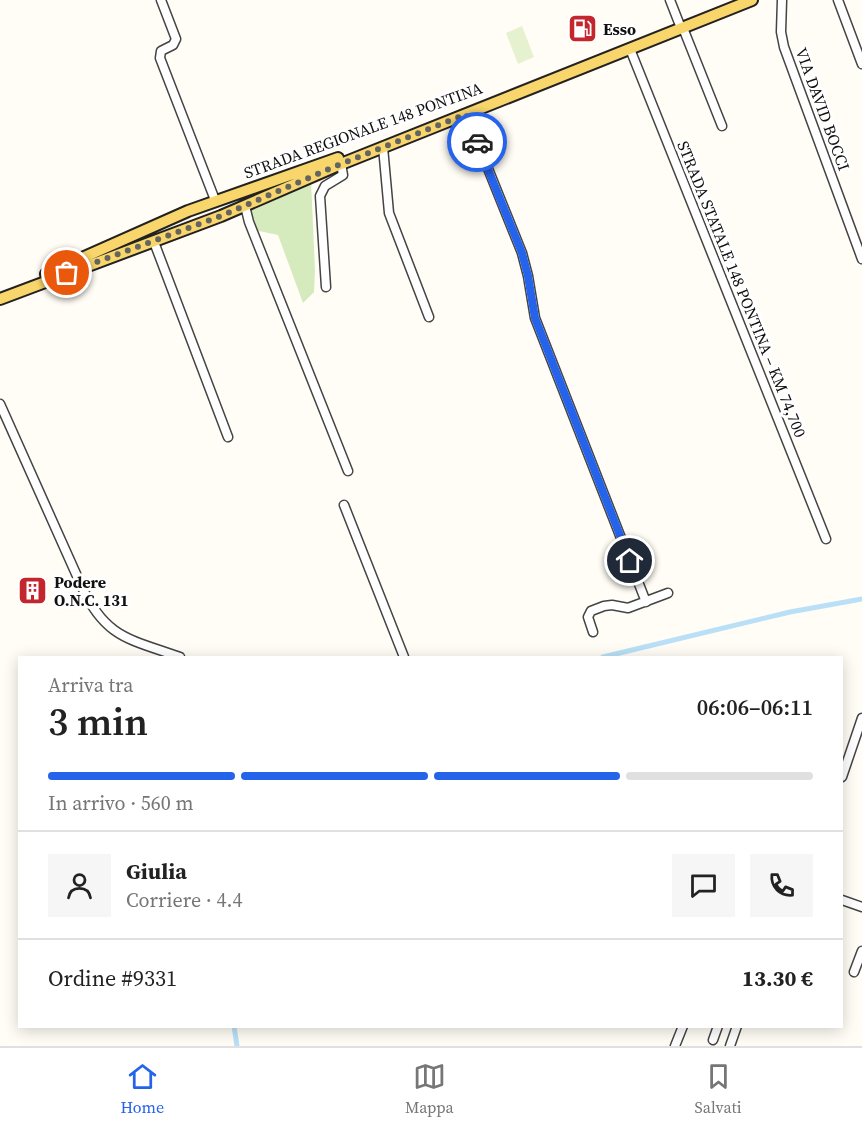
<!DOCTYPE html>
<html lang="it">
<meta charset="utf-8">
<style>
body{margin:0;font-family:"Source Serif 4",serif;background:#f6f6f6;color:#222;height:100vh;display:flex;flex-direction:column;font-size:22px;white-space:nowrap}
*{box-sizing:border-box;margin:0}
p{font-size:20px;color:#767676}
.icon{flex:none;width:33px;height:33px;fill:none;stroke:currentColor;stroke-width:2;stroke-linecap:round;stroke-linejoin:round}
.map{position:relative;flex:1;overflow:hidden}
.sheet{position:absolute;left:18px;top:656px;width:825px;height:372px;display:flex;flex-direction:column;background:#fff;border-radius:0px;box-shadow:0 3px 15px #0003}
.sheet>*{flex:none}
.pin{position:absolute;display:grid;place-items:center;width:51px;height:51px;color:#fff;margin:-26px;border:3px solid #fff;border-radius:50%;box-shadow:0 2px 6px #0007}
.courier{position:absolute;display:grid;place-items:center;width:60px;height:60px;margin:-30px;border:4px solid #2563eb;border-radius:50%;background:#fff;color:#222;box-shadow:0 2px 8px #0007}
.head em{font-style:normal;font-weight:600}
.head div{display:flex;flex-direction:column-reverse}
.head{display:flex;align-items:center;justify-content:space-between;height:102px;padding:0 30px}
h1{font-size:39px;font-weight:600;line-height:45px}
.bar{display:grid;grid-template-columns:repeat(4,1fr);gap:9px 6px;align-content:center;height:72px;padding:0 30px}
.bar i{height:8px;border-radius:4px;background:#e0e0e0}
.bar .on{background:#2563eb}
.bar p{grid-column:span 4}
.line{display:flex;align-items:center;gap:15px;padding:0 30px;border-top:2px solid #e0e0e0}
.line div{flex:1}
.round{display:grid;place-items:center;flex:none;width:63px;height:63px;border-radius:0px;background:#f6f6f6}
.menu{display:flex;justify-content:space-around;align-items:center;height:84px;border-top:2px solid #e0e0e0;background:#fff;font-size:16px;color:#767676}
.menu a{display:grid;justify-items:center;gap:3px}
.menu .on{color:#2563eb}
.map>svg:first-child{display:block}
.green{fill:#d5ebbd}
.pitch{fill:#e6f2cf}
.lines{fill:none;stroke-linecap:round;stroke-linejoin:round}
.canal{stroke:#b9e0f7;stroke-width:5}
.minor-casing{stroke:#444;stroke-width:11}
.major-casing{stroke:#222;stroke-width:14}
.minor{stroke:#fff;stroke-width:8}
.major{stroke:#f9d66b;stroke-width:10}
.done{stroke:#646461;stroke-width:6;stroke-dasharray:0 10.8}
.route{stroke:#2563eb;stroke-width:8}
.labels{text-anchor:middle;stroke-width:6;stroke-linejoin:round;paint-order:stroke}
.poi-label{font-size:16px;font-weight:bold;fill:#111;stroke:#fff;text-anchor:start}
.street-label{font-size:16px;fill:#111;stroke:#fff}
</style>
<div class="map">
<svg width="862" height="1046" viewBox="0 0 862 1046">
<rect width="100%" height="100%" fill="#fffdf5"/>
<path class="green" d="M 311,181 L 315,271 L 314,292 L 303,303 L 278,235 L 254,230 L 248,210 Z"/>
<path class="pitch" d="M 522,26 L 534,57 L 518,64 L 506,33 Z"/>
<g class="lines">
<path class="canal" d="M 603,657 L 790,612 L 862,599
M 234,1026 L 237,1046"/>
<defs>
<path id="minor" d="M 161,0 L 176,39 L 173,45 L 161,51 L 160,58 L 215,200
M 670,0 L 679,23
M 782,0 L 781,32 L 784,47 L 862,259
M 838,0 L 862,64
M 683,28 L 722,126
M 630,49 L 826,539
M 466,114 L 522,253 L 528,276 L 535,318 L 646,602
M 383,147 L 389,213 L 429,317
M 245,206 L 249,222 L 348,471
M 154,242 L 228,437
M 326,287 L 320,196 L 325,186 L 343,175 L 341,164
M 0,404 L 81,585 C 105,638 129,639 180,657
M 344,505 L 404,657
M 593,632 L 588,617 L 591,611 L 604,606 L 612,605 L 628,608 L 668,593
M 842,777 L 862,718
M 842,900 L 862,907
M 854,972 L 862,951
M 713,1040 L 718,1026
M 675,1046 L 683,1026
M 730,1046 L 737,1026"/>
<path id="major" d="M 46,274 L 188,211 L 338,158
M 0,299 L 221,216 L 341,164 L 752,0"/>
</defs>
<use href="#minor" class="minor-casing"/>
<use href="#major" class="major-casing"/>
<use href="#minor" class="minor"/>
<use href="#major" class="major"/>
</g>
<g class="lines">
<path class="done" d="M 67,273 L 221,216 L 336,166 L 466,114 L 477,142"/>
<path class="route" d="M 477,142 L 522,253 L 528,276 L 535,318 L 630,561"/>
</g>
<defs>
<symbol id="fuel-square" viewBox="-11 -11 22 22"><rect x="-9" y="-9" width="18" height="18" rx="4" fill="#c4262e" stroke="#fff"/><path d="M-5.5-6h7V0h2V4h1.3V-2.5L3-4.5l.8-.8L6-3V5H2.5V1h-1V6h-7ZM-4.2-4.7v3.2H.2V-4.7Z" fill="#fff"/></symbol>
<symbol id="building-square" viewBox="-11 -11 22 22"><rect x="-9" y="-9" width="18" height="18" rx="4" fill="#c4262e" stroke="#fff"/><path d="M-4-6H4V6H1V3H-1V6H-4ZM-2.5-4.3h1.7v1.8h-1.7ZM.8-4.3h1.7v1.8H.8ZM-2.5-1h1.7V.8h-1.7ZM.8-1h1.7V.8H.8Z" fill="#fff"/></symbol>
</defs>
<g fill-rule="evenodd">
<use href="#fuel-square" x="566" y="12" width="33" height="33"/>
<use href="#building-square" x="16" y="574" width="33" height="33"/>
</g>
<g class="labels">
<g class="poi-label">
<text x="603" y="35">Esso</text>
<text x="54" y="588">Podere<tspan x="54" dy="18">O.N.C. 131</tspan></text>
</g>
<g class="street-label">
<text transform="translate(823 109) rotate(70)" y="6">VIA DAVID BOCCI</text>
<text transform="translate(363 130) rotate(-20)" y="6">STRADA REGIONALE 148 PONTINA</text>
<text transform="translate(742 289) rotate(68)" y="6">STRADA STATALE 148 PONTINA – KM 74,700</text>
</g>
</g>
</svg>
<div class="pin" style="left:67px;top:273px;background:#ea580c"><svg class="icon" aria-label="bag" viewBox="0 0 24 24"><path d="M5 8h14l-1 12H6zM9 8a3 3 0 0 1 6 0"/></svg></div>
<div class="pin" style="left:630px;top:561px;background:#1f2937"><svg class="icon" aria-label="home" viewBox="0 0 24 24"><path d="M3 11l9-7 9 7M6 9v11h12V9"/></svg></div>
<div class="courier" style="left:477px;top:142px"><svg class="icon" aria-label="car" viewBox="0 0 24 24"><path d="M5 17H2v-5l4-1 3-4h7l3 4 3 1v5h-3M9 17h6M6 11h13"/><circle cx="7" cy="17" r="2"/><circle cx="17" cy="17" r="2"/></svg></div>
<section class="sheet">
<div class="head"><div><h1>3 min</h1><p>Arriva tra</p></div><em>06:06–06:11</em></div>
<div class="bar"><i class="on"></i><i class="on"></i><i class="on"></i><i></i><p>In arrivo · 560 m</p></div>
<div class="line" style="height:108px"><a class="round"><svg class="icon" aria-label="person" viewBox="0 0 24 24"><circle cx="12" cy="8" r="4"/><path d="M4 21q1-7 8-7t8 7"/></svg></a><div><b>Giulia</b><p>Corriere · 4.4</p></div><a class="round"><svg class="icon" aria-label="chat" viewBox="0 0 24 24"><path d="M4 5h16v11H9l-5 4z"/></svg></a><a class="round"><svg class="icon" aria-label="phone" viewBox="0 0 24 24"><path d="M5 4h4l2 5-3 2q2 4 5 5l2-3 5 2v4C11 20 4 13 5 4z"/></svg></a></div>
<div class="line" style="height:78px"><div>Ordine #9331</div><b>13.30 €</b></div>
</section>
</div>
<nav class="menu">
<a class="on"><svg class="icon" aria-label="home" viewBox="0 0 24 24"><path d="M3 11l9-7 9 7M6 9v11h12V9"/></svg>Home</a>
<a><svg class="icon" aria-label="map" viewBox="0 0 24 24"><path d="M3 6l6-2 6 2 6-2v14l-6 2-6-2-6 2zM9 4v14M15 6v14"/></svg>Mappa</a>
<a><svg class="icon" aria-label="saved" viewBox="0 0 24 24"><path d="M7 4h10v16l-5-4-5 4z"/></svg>Salvati</a>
</nav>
